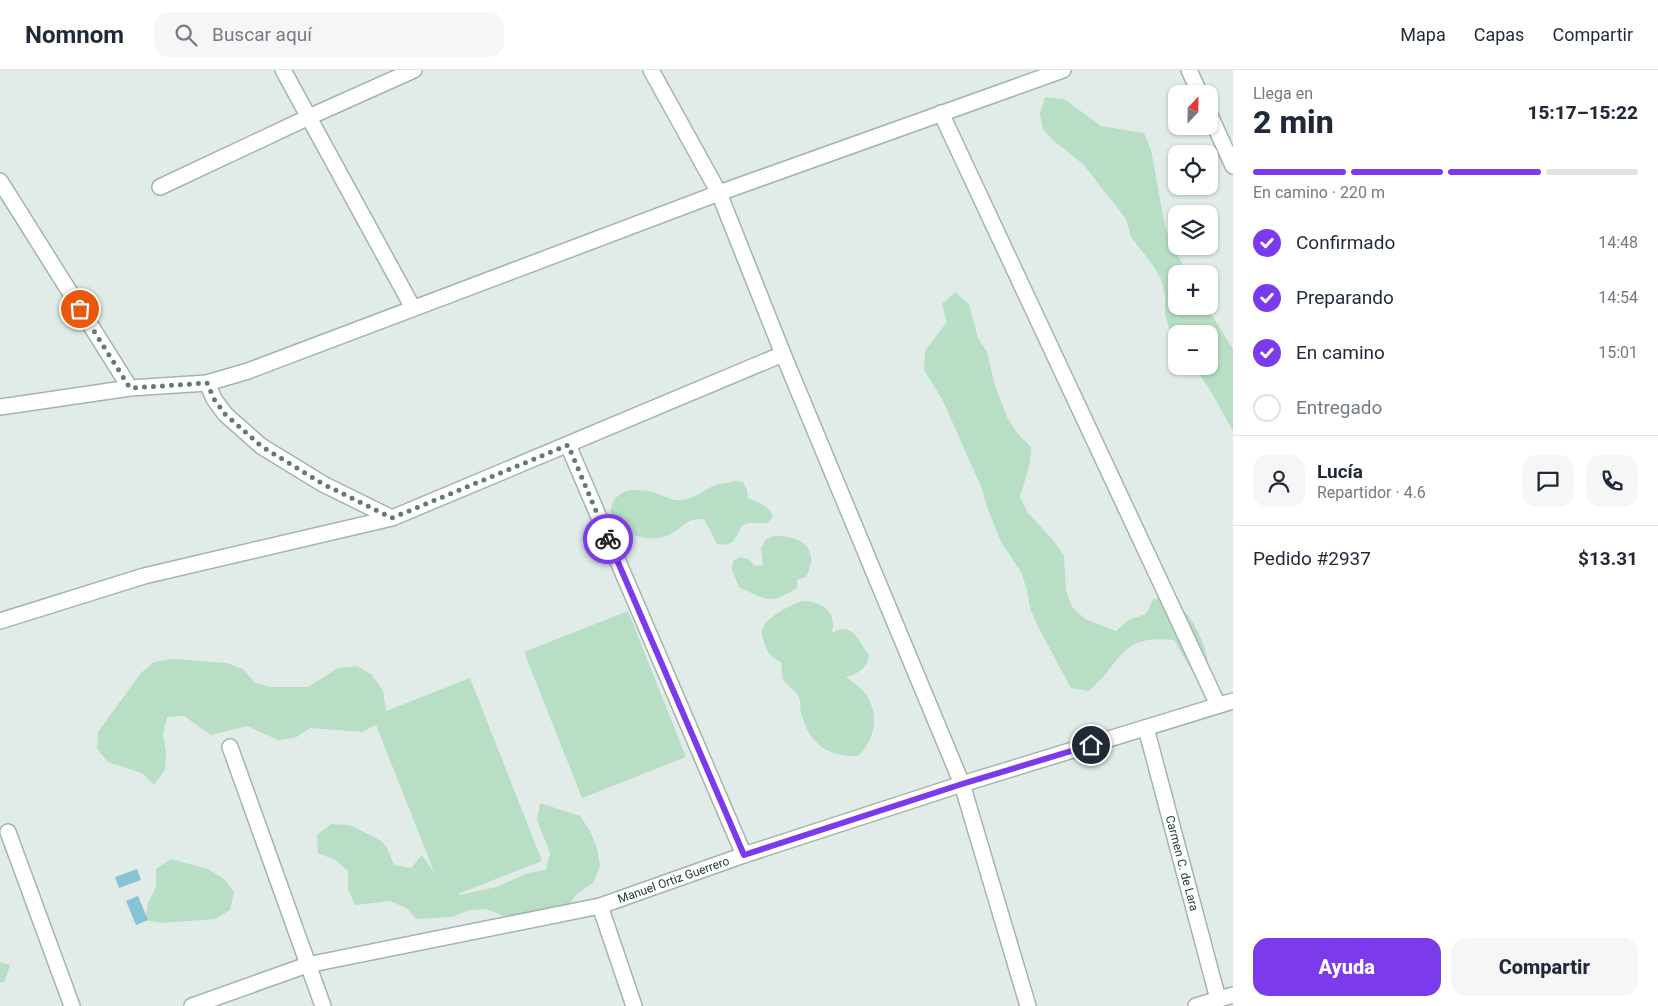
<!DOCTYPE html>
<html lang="es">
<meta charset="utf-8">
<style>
body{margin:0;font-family:Roboto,sans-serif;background:#f6f6f7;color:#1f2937;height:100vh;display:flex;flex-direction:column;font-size:19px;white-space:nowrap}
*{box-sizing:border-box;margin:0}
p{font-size:16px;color:#747a83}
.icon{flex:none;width:28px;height:28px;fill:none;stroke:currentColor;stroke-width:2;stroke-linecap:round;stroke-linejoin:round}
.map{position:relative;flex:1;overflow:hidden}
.sheet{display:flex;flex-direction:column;background:#fff;width:425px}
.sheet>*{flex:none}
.needle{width:32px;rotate:22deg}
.fabs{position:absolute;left:1168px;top:15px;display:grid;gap:10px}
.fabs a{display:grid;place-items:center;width:50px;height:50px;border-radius:10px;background:#fff;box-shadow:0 1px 4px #0004;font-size:25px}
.pin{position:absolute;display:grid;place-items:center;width:42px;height:42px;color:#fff;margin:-21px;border:2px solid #fff;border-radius:50%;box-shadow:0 1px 5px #0007}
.courier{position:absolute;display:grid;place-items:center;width:50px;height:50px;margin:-25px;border:4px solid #7c3aed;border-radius:50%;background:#fff;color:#222;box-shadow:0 1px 6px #0007}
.overview em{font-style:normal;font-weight:800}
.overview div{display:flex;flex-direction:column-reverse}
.overview{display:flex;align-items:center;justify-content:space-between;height:85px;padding:0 20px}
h1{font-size:32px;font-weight:800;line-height:38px}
.bar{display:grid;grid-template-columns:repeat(4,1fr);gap:8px 5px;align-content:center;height:60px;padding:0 20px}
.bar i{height:6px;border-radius:4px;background:#e0e1e3}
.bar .on{background:#7c3aed}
.bar p{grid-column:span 4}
.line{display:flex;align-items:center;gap:12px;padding:0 20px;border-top:1px solid #e0e1e3}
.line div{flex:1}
.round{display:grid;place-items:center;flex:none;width:52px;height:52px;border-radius:15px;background:#f6f6f7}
ol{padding:0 20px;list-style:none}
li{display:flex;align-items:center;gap:15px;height:55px}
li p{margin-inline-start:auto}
li .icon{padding:5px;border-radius:50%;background:#7c3aed;color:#fff;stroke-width:4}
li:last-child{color:#747a83}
li i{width:28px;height:28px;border:2px solid #e0e1e3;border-radius:50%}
.primary-button{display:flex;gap:10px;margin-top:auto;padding:10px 20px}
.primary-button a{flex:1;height:58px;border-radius:15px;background:#7c3aed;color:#fff;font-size:20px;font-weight:800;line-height:58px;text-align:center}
.primary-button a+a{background:#f6f6f7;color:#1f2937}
header{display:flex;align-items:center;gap:30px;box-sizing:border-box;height:70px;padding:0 25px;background:#fff;border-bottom:1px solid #e0e1e3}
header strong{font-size:24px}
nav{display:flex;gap:28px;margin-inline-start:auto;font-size:18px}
.search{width:350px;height:45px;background:#f6f6f7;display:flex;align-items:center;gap:12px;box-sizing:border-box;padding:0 18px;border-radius:15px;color:#747a83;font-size:19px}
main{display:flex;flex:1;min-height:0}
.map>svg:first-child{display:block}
.green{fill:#b8dec5}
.water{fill:#86c3d4}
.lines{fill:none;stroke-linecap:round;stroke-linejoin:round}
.street-casing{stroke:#a3b4af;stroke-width:18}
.street{stroke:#fff;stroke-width:15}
.done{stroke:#647a75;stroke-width:5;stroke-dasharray:0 9}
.route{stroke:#7c3aed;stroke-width:6}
.labels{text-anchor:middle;stroke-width:4;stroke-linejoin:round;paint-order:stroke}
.street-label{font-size:12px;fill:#203d37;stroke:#f1f8f5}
</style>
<header>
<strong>Nomnom</strong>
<div class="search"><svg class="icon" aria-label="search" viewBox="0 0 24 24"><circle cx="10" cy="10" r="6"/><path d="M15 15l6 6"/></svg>Buscar aquí</div>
<nav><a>Mapa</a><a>Capas</a><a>Compartir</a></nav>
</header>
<main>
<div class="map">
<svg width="1233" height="936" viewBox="0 0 1233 936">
<rect width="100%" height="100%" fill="#e1ece8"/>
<path class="green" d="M 1045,27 L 1064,29 L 1101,56 L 1144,63 L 1151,80 L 1164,151 L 1169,169 L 1188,204 L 1176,204 L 1176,236 L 1206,236 L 1233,279 L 1233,361 L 1210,320 L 1194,296 L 1209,296 L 1209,264 L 1176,264 L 1176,271 L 1170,261 L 1165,244 L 1165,226 L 1161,209 L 1152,194 L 1131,167 L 1126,149 L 1083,94 L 1055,72 L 1043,59 L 1040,44 Z
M 955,222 L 969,234 L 978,268 L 987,282 L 995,316 L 1008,349 L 1018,364 L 1031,377 L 1030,393 L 1020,427 L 1028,443 L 1052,469 L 1064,486 L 1066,520 L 1072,537 L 1085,549 L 1116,561 L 1128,550 L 1146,544 L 1153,529 L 1171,526 C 1192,547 1207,571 1209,601 L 1192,601 L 1174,570 C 1119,564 1123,591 1089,621 L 1071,618 L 1037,555 L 1030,538 L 1027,520 L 1021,502 L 1001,472 L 987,437 L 982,419 L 943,331 L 924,300 L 925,281 L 947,252 L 942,234 Z
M 735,411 L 743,412 L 747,420 L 748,428 C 759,433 769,435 773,447 L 767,453 L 749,453 L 741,456 C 736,469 733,477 717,474 L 704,449 C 688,448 686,454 674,462 C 663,470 646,470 634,465 C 626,462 620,461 615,454 C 604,438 616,420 634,420 C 639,420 645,420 649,421 C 660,423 670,432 682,430 C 695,429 704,419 716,415 C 722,413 729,413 735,411 Z
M 773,466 C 801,465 821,478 806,507 L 797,510 L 797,518 C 770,535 766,530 739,517 L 732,500 L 733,491 L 740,487 L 748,489 L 755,496 L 763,495 L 761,478 L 765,470 Z
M 803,531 C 823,531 837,543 832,563 C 851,550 859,571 869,585 C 867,599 859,603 846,607 C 852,612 859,616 864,622 C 880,642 876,670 858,686 C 828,687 810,674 802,646 C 799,639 802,630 797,624 C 793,619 787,615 783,610 L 781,592 C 772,588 768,584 765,575 C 764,572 762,567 762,564 C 761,548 791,535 803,531 Z
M 628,541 L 686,687 L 582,728 L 524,582 Z
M 172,589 L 227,593 L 243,599 L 255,613 L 271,617 L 308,617 L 338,598 L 357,596 L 372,605 L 383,621 L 386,641 L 470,608 L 542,791 L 458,824 L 460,825 L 496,817 L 528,803 L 546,800 L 550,783 L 537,750 L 540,733 L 580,746 L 590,761 L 597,778 L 600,796 L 593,813 L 578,823 L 566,838 L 520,852 L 486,839 L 469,840 L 452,847 L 417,849 L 406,838 L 390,831 L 355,835 L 348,819 L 348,801 L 335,790 L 318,783 L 317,765 L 331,754 L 350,755 L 381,771 L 387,778 L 394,795 L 411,798 L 422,785 L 435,804 L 376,655 L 362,662 L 310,658 L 295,668 L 278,670 L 247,656 L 211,665 L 184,646 L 167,647 L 163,664 L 166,683 L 165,700 L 154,715 L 142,703 L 108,692 L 97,679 L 98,662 L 141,603 L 154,592 Z
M 171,789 L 208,799 L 224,809 L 234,822 L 230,840 L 215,849 L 161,853 L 145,850 L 148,833 L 156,817 L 156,799 Z
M 0,892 L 10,895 L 5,911 L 0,913 Z"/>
<path class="water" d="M 137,799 L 141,810 L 119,818 L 115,807 Z
M 138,826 L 148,850 L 136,855 L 126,831 Z"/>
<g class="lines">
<defs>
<g id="street">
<path d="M 283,0 L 413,238"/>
<path d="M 651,0 L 719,123 L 783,284 L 962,714 L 1028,936"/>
<path d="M 1189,0 L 1200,24"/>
<path d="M 941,43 L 1218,635"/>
<path d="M 1209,43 L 1233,96"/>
<path d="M 0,111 L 130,318"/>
<path d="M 160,117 L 309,47 L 414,0"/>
<path d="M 207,313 L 214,329 L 225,344 L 261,376 L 323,414 L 392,448"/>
<path d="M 0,337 L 130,318 L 207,313 L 248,301 L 719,123 L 1063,0"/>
<path d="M 568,375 L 744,785"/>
<path d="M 0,551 L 144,506 L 392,448 L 783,284"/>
<path id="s1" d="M 1146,658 L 1218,929"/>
<path d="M 230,677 L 323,936"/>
<path d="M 8,762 L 72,936"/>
<path d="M 600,836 L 634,936"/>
<path id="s2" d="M 192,936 L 307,895 L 600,836 L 744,785 L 962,714 L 1233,631"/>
<path d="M 1196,936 L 1233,925"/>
</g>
</defs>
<use href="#street" class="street-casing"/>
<use href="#street" class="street"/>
</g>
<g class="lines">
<path class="done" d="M 80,239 L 130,318 L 207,313 L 214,329 L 225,344 L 261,376 L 323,414 L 392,448 L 568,375 L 608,469"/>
<path class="route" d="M 608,469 L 744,785 L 962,714 L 1091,675"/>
</g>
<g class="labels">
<g class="street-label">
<text dy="4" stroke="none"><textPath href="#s1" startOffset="140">Carmen C. de Lara</textPath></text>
<text dy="4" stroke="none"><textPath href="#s2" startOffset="499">Manuel Ortiz Guerrero</textPath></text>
</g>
</g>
</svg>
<div class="fabs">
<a><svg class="needle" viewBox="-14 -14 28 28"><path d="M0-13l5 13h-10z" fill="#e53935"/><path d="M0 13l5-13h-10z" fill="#747a83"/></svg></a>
<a><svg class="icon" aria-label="locate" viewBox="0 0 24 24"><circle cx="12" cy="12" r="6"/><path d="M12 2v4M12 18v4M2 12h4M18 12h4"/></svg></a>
<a><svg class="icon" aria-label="layers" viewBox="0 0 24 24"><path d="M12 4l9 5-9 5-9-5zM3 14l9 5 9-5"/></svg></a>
<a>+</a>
<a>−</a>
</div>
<div class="pin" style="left:80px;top:239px;background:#ea580c"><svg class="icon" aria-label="bag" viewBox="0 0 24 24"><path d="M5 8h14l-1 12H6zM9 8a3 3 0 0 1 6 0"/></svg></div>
<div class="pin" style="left:1091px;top:675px;background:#1f2937"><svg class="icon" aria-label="home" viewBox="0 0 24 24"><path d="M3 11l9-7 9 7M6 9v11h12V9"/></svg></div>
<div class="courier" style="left:608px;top:469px"><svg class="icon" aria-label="bike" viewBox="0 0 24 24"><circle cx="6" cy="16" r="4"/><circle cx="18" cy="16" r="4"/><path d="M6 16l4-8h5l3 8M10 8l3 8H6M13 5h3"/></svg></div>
</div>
<section class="sheet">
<div class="overview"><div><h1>2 min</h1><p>Llega en</p></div><em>15:17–15:22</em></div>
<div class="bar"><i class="on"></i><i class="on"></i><i class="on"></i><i></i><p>En camino · 220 m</p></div>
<ol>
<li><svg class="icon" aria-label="check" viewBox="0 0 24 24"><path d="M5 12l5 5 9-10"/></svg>Confirmado<p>14:48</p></li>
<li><svg class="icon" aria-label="check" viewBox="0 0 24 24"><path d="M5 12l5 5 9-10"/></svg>Preparando<p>14:54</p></li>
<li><svg class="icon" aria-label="check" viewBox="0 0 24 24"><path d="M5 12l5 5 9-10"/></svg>En camino<p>15:01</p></li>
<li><i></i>Entregado</li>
</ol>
<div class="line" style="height:90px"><a class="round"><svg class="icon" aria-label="person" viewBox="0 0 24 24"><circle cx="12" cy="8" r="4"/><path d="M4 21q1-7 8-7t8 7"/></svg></a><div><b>Lucía</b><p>Repartidor · 4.6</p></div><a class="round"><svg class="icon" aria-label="chat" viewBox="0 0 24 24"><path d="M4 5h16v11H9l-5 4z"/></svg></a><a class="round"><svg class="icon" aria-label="phone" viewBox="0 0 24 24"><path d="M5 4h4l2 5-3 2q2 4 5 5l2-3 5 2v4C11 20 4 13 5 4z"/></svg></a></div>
<div class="line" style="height:65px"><div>Pedido #2937</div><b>$13.31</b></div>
<div class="primary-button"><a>Ayuda</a><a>Compartir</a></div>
</section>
</main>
